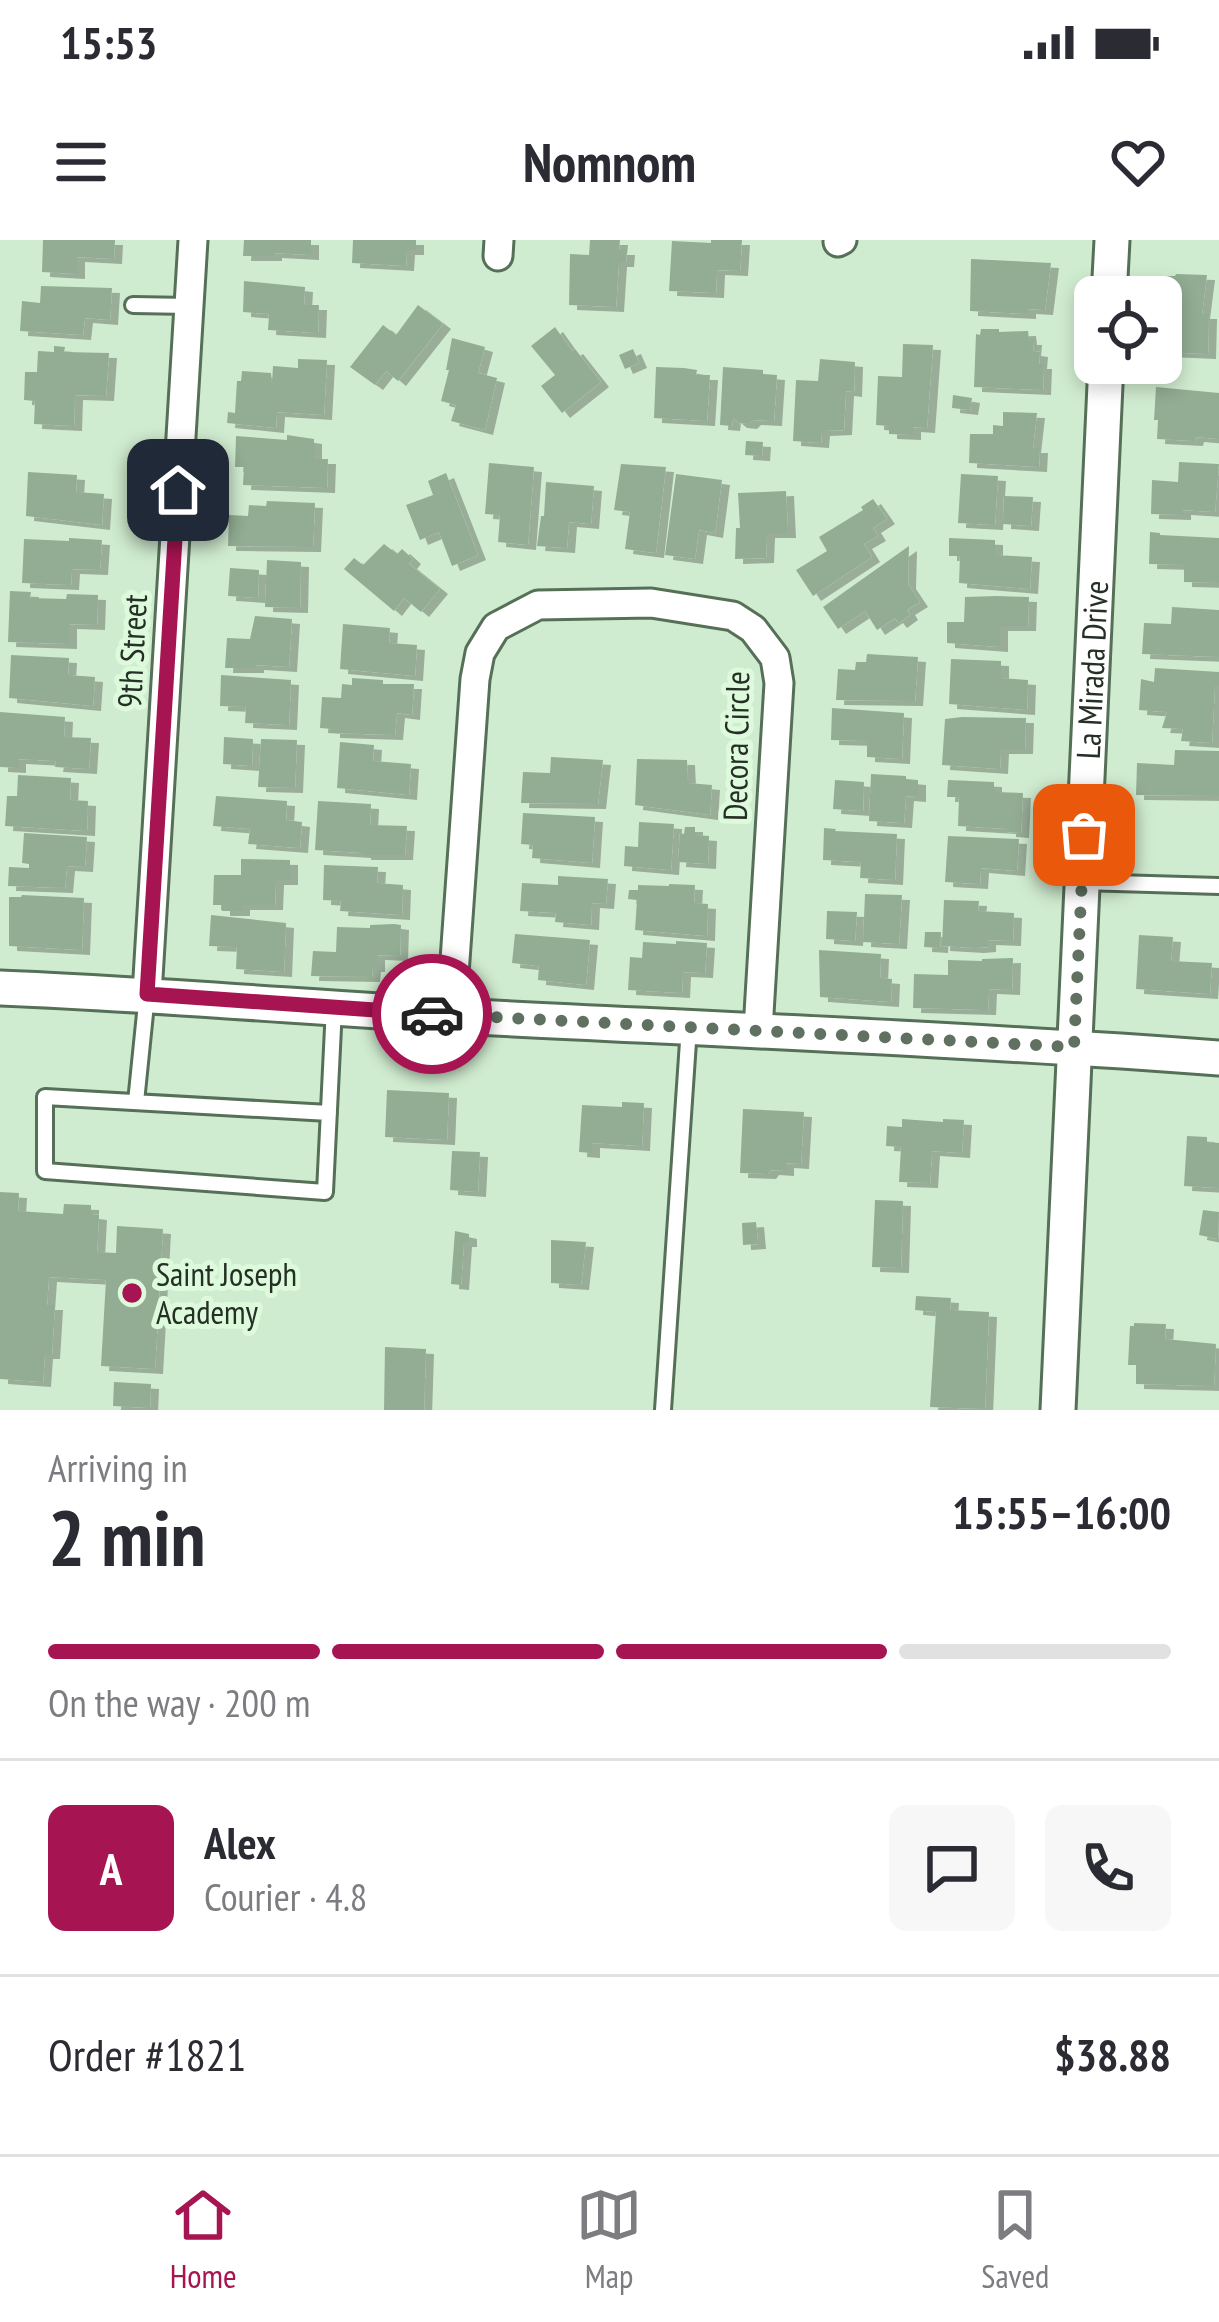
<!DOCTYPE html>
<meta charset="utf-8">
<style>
body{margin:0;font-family:"PT Sans Narrow",sans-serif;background:#f7f7f7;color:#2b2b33;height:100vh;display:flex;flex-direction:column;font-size:45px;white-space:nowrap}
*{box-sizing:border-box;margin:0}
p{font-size:39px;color:#7c7c81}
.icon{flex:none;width:66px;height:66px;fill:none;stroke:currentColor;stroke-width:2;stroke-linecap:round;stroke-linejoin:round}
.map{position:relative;height:1170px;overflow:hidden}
.drawer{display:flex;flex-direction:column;background:#fff;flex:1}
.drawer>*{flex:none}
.fabs{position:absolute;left:1074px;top:36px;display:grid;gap:24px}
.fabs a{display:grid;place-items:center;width:108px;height:108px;border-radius:18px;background:#fff;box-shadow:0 6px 18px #0003;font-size:60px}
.pin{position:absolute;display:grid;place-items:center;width:102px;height:102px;color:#fff;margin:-51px;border-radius:24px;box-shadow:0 6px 18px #0006}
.courier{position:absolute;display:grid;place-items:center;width:120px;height:120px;margin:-60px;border:9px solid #a61451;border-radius:50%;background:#fff;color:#222;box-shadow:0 3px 15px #0007}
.head em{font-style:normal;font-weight:800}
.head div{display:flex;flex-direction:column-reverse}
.head{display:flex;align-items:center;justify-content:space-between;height:204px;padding:0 48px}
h1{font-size:78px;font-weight:800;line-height:90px}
.bar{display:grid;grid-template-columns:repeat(4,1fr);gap:18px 12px;align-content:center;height:144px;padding:0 48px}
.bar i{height:15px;border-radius:9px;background:#e1e1e2}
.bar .on{background:#a61451}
.bar p{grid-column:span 4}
.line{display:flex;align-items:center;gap:30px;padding:0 48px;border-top:3px solid #e1e1e2}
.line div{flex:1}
.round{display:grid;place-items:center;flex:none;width:126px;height:126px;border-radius:18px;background:#f7f7f7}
.status{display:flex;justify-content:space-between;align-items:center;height:84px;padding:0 60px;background:#fff;direction:ltr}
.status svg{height:33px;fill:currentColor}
header{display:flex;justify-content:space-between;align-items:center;height:156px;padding:0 48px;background:#fff;font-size:54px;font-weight:800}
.dock{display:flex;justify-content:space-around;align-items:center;height:168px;border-top:3px solid #e1e1e2;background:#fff;font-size:33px;color:#7c7c81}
.dock a{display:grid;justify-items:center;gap:6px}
.dock .on{color:#a61451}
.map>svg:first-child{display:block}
.building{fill:#92ad93;filter:url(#shadow)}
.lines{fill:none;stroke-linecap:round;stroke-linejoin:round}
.service-casing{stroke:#566f57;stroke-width:20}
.minor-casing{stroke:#566f57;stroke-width:33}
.tertiary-casing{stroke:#566f57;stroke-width:39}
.service{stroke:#fff;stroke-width:14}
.minor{stroke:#fff;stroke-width:27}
.tertiary{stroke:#fff;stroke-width:33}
.done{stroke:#617161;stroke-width:12;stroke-dasharray:0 21.6}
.route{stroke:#a61451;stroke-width:15}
.poi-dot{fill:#a61451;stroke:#ddfadd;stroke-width:4.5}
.labels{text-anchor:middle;stroke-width:10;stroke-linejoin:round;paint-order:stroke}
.street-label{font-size:33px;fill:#252f25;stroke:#ddfadd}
.poi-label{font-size:33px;fill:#252f25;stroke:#ddfadd;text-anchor:start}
</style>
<div class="status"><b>15:53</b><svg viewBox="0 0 49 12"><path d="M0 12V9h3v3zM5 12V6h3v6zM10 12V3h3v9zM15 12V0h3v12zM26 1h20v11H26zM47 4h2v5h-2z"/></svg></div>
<header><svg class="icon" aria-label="menu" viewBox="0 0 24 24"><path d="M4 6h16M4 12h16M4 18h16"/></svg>Nomnom<svg class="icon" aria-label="heart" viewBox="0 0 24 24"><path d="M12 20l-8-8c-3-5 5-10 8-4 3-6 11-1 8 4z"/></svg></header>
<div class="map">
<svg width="1219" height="1170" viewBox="0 0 1219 1170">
<defs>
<filter id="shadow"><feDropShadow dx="8" dy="5" stdDeviation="0" flood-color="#0004"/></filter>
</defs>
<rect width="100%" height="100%" fill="#d0ecd0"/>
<path class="building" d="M 43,0 L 115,0 L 114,19 L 77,17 L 77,34 L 42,32 Z
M 244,0 L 311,0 L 311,15 L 274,13 L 274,16 L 243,16 Z
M 353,0 L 416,0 L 416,10 L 407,10 L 406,26 L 352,23 Z
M 590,0 L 620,0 L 619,10 L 627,10 L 626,22 L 619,22 L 616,67 L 569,65 L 570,14 L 589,15 Z
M 711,0 L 742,0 L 740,31 L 717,30 L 716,53 L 669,51 L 672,1 L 711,3 Z
M 971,19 L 1051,23 L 1045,70 L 1028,69 L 1028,74 L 970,71 Z
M 1176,34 L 1207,35 L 1202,74 L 1209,74 L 1208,114 L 1161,112 L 1161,57 L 1156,57 L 1157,36 L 1175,36 Z
M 244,41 L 305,47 L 304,65 L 319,65 L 318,93 L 268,90 L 269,74 L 243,72 Z
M 41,46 L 112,48 L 110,80 L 85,78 L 83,95 L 20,91 L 22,61 L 40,63 Z
M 418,65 L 443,84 L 398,141 L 386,131 L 375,145 L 350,127 L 383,85 L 396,95 Z
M 555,87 L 572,111 L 575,109 L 601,142 L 562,173 L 541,146 L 555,135 L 531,106 Z
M 981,89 L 999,89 L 999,92 L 1028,91 L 1029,100 L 1034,100 L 1033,111 L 1040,112 L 1039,124 L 1044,124 L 1043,150 L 974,147 L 976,94 L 980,95 Z
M 452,98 L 485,107 L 478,133 L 497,138 L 485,190 L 451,181 L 456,165 L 441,161 L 449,130 L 446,130 Z
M 903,104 L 933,105 L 927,188 L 913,187 L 913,195 L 889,194 L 889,186 L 876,185 L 878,136 L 902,137 Z
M 54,106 L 65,107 L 64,112 L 109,113 L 106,156 L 75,155 L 74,186 L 34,184 L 35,161 L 24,160 L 25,132 L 37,132 L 38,111 L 54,112 Z
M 633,109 L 639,123 L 625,129 L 619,115 Z
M 298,119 L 327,120 L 324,175 L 277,172 L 276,188 L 227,183 L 228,172 L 235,173 L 237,141 L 241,141 L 242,131 L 271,133 L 272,143 L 273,126 L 298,128 Z
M 820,119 L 855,122 L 854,152 L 846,151 L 844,190 L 822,191 L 821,203 L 793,201 L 796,140 L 818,141 Z
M 656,127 L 684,128 L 697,130 L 696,135 L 710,135 L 707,181 L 654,178 Z
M 723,127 L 763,130 L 763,134 L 777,135 L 774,181 L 753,180 L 749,184 L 739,183 L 733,178 L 732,186 L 720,185 Z
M 1156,147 L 1219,153 L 1219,199 L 1196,197 L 1195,201 L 1157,199 L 1158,180 L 1154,180 Z
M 953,155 L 972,158 L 970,170 L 952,168 Z
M 1003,172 L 1037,173 L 1033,208 L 1040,208 L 1039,227 L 969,223 L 970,194 L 993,194 L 993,185 L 1003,186 Z
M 287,195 L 314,199 L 314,219 L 328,219 L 327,248 L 243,245 L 244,227 L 235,227 L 236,196 L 287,200 Z
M 746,201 L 763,202 L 762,216 L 745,215 Z
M 1179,222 L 1219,224 L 1215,272 L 1183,270 L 1183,275 L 1151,274 L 1152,240 L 1178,242 Z
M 489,223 L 534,227 L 528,305 L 498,302 L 500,275 L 485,274 Z
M 621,224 L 666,227 L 656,313 L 625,309 L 630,272 L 614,270 Z
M 28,232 L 77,235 L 76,252 L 104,254 L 102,285 L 26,276 Z
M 446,233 L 478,315 L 452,326 L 439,292 L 420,300 L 406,265 L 433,255 L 428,241 Z
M 676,234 L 722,240 L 715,293 L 699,290 L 695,319 L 665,315 Z
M 961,234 L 998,236 L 995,285 L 958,283 Z
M 546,242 L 594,246 L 591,284 L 569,282 L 567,308 L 537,306 L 541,276 L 544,276 Z
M 786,251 L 788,293 L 767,293 L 766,318 L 735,319 L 736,288 L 740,288 L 738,253 Z
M 1004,256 L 1033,257 L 1031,286 L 1003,284 Z
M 873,259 L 887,279 L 873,288 L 878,296 L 864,304 L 872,317 L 813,356 L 796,330 L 827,311 L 819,297 L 863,270 L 861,267 Z
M 267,261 L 315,263 L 313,307 L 228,306 L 229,275 L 248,276 L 249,265 L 266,266 Z
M 1150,292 L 1160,293 L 1160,295 L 1219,298 L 1219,343 L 1184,342 L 1184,325 L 1149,324 Z
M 69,298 L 102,300 L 100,330 L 72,329 L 71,345 L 22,343 L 24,299 L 69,301 Z
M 949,298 L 995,300 L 995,315 L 1032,317 L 1030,349 L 959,343 L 960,316 L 949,316 Z
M 384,304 L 397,314 L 402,309 L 413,319 L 409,324 L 440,349 L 421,372 L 404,358 L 394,371 L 344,329 L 354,318 L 363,325 Z
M 909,306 L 908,344 L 920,362 L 907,370 L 910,375 L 899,383 L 895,378 L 877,390 L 865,371 L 838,389 L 823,367 Z
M 267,320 L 301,322 L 300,368 L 265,367 Z
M 230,328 L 259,330 L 258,358 L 228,356 Z
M 10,351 L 31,352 L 30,358 L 66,359 L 67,354 L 98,355 L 97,385 L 69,384 L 69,404 L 8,402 Z
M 997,356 L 1029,357 L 1028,386 L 1000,386 L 1000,407 L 947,403 L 947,382 L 964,382 L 965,357 Z
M 1172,367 L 1219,370 L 1219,417 L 1142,414 L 1144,383 L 1171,384 Z
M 255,376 L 292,379 L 289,427 L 256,425 L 256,428 L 225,428 L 227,398 L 250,399 Z
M 343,384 L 390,388 L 389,403 L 417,405 L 415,436 L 340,429 Z
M 867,414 L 918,417 L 915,461 L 836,460 L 838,429 L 855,430 L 856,422 L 866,422 Z
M 11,415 L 69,418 L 68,435 L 95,437 L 93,466 L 9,458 Z
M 951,419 L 1001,421 L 1001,438 L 1028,440 L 1027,470 L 949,464 Z
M 1155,428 L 1219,432 L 1219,445 L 1215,445 L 1212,503 L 1181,501 L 1183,489 L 1162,488 L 1167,472 L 1139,470 L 1141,439 L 1154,442 Z
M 221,435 L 291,440 L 289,485 L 245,483 L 246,467 L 220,466 Z
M 352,438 L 383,440 L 383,444 L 414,444 L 412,475 L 397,473 L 395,495 L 332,493 L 332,489 L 320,488 L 322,457 L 341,458 L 342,444 L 352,445 Z
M 832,468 L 904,473 L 902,519 L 867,517 L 867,501 L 831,500 Z
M 0,472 L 65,477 L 64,497 L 91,498 L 89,529 L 55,527 L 56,521 L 18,519 L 18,528 L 0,527 Z
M 962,477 L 1026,478 L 1025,509 L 1001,509 L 1000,529 L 942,525 L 945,479 Z
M 224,497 L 253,499 L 252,526 L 223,524 Z
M 261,499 L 297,500 L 295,548 L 258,547 Z
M 340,502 L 374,505 L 373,521 L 411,524 L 409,555 L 337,548 Z
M 1175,510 L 1219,511 L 1219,556 L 1136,555 L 1137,523 L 1174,525 Z
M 551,517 L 603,520 L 598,564 L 521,563 L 523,532 L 550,533 Z
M 637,519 L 687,520 L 688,543 L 712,545 L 710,575 L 635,565 Z
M 871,534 L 906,536 L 906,539 L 918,540 L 918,557 L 906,556 L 904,583 L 869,581 Z
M 18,535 L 71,538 L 70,560 L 88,561 L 87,591 L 5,586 L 7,556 L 17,556 Z
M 835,540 L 864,542 L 863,571 L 833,569 Z
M 948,540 L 994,542 L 994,552 L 1023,553 L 1021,593 L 1008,592 L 1008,589 L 958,586 L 959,557 L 947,557 Z
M 216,556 L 287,561 L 286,580 L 302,582 L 300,608 L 248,604 L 250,589 L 213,586 Z
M 318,561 L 371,564 L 370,585 L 407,586 L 405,615 L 363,615 L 363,613 L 315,610 Z
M 523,573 L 595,577 L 592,623 L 532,618 L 533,605 L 521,604 Z
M 639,582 L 674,584 L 671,630 L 624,626 L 625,606 L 638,607 Z
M 685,587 L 695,587 L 695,595 L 709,596 L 708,624 L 678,622 L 680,593 L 684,594 Z
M 824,588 L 836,589 L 835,591 L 897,594 L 895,640 L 860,638 L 861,622 L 823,620 Z
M 24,593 L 87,597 L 85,627 L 67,626 L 65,648 L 8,646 L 9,627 L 29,628 L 29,624 L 22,623 Z
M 948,596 L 1019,599 L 1017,631 L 981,628 L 980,644 L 945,642 Z
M 241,619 L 290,620 L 290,640 L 276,640 L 275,665 L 242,665 L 242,671 L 222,671 L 222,665 L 213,665 L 214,635 L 241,635 Z
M 324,625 L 378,627 L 377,643 L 403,645 L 402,675 L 340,671 L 341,661 L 323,660 Z
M 558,636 L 608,639 L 606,664 L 592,663 L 591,685 L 555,682 L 556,673 L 520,671 L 522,643 L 558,645 Z
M 669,644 L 695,645 L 694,663 L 708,664 L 707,696 L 635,690 L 637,660 L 628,659 L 629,650 L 638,650 L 638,645 L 669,646 Z
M 865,654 L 902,655 L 899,704 L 863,702 Z
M 22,655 L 84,658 L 82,710 L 9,706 L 9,657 L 21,657 Z
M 944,660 L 979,661 L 978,671 L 1014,673 L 1013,701 L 988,700 L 988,707 L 976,708 L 942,706 Z
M 827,671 L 857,672 L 855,701 L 826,699 Z
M 211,675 L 286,683 L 284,732 L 236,729 L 237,707 L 209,706 Z
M 394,684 L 401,685 L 400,716 L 377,715 L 377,727 L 373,727 L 372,737 L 311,736 L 313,711 L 336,712 L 337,687 L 370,688 L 370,685 Z
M 925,692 L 941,692 L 940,708 L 924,707 Z
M 515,694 L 590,700 L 586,745 L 538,740 L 539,726 L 512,723 Z
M 1139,695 L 1173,697 L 1171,721 L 1212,723 L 1210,754 L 1136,749 Z
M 676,701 L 707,703 L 705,733 L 683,732 L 682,753 L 628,750 L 630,717 L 642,718 L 643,702 L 676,704 Z
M 819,710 L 881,714 L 880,738 L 892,739 L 891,762 L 820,757 Z
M 1013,718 L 1012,750 L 989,749 L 988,770 L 913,768 L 914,734 L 948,735 L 948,720 L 982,721 L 982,719 Z
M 387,850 L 449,853 L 447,900 L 385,897 Z
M 622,862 L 644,863 L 642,906 L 592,903 L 592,913 L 579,912 L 582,865 L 622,867 Z
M 743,869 L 804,872 L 801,924 L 786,923 L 786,931 L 771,930 L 768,934 L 740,933 Z
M 902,879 L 943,882 L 943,879 L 964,880 L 962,913 L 932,911 L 930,943 L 899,942 L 901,907 L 886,906 L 887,886 L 902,887 Z
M 1187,896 L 1207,897 L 1207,902 L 1219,903 L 1219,948 L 1184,946 Z
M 452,911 L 480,912 L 478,952 L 450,950 Z
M 0,952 L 19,953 L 18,971 L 63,974 L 64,964 L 91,965 L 91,974 L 99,975 L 97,1012 L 116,1013 L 117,986 L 163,989 L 155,1129 L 101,1126 L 106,1040 L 49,1037 L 47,1065 L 55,1065 L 52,1114 L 45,1114 L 43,1142 L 0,1139 Z
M 875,960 L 903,961 L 901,1028 L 872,1027 Z
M 1203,970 L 1219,972 L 1218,999 L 1199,995 Z
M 756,982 L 758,1004 L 743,1005 L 742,983 Z
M 455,991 L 469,994 L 469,1002 L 464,1002 L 461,1045 L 451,1044 Z
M 551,1000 L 586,1002 L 581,1045 L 551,1043 Z
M 916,1056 L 951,1058 L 950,1070 L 989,1072 L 985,1169 L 930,1167 L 936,1072 L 915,1070 Z
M 1134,1083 L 1166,1084 L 1165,1099 L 1216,1104 L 1214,1146 L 1136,1144 L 1136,1125 L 1128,1125 L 1130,1086 L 1134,1086 Z
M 385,1107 L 426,1109 L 424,1170 L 384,1170 Z
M 114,1142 L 151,1144 L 150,1168 L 113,1166 Z"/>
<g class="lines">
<defs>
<path id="service" d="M 133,65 L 189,66
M 1081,642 L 1219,646
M 136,862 L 147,754
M 329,873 L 45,857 L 45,931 L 325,952 L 334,767
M 663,1170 L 689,787"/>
<path id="minor" d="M 838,2 L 842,0
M 498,16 L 499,0
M 147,754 L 193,0
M 451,776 L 475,439 L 480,413 L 496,387 L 538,365 L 651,363 L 733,376 L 753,389 L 775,418 L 779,443 L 758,790"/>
<g id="tertiary">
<path d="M 1109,57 L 1112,0"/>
<path d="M 0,748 C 152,754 303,767 455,776 C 710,789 964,799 1219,818"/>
<path id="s1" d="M 1058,1170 L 1106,123"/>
</g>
</defs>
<use href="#service" class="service-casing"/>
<use href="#minor" class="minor-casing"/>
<use href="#tertiary" class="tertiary-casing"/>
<use href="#service" class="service"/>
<use href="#minor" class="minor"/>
<use href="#tertiary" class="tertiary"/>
</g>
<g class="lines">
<path class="done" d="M 432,774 L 1074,807 L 1084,595"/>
<path class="route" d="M 178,250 L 147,754 L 432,774"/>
</g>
<circle class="poi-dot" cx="132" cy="1053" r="12"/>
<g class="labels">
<g class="street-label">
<text transform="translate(132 411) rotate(-87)" y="12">9th Street</text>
<text dy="12" stroke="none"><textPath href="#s1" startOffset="741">La Mirada Drive</textPath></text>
<text transform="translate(736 506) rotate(-89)" y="12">Decora Circle</text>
</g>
<g class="poi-label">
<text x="156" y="1046">Saint Joseph<tspan x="156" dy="38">Academy</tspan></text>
</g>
</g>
</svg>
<div class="fabs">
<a><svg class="icon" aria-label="locate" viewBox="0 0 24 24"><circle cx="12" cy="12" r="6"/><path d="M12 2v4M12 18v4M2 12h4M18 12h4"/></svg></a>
</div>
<div class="pin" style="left:1084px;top:595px;background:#ea580c"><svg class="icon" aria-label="bag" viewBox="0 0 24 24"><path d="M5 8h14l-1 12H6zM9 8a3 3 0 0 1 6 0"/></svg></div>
<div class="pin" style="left:178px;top:250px;background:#1f2937"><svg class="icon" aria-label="home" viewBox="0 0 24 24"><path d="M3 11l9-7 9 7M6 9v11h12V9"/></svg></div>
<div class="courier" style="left:432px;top:774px"><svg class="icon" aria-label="car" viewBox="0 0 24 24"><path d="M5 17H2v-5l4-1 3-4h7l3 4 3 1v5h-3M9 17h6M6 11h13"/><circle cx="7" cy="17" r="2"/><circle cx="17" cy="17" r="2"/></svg></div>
</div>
<section class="drawer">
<div class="head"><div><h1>2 min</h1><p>Arriving in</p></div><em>15:55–16:00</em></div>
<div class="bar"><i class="on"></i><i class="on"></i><i class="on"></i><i></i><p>On the way · 200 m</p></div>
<div class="line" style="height:216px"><b class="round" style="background:#a61451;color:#fff">A</b><div><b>Alex</b><p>Courier · 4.8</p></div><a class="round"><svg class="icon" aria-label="chat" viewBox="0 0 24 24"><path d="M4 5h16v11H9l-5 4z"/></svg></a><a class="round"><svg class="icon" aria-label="phone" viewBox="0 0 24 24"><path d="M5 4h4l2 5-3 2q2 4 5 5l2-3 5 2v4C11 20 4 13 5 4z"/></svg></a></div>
<div class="line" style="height:156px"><div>Order #1821</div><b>$38.88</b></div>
</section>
<nav class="dock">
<a class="on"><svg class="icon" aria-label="home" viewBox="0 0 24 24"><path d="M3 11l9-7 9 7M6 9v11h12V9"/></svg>Home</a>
<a><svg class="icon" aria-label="map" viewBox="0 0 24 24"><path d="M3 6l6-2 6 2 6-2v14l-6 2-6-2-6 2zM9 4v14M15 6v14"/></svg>Map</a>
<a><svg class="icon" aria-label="saved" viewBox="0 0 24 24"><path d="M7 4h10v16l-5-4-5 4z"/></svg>Saved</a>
</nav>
